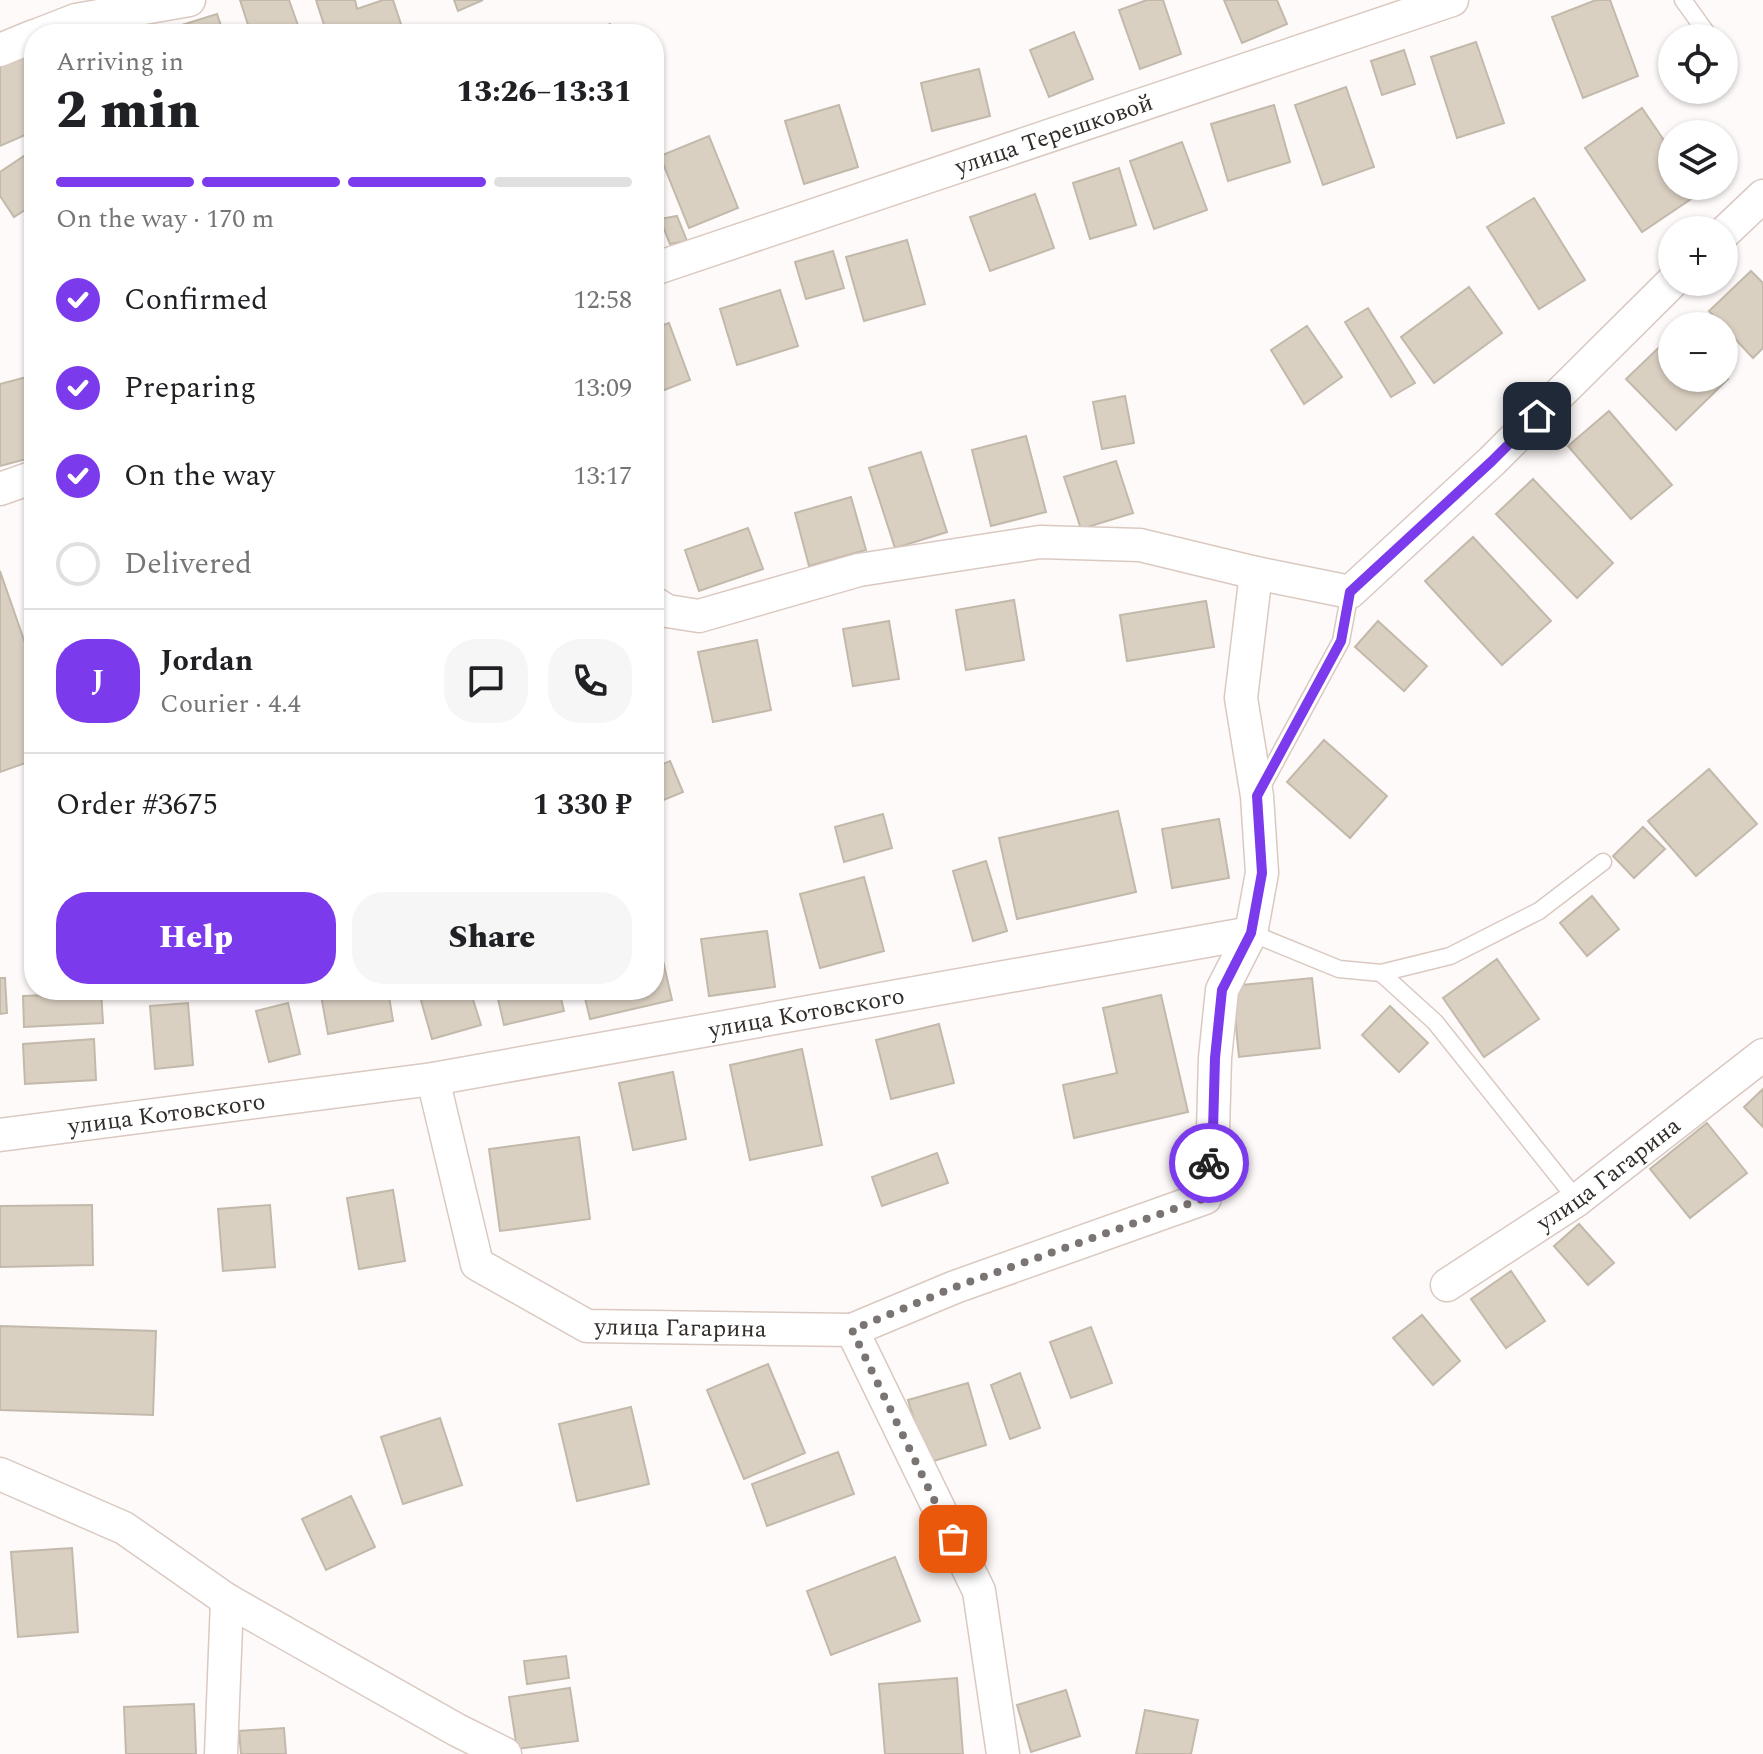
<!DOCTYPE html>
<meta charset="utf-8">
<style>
body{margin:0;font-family:Spectral,serif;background:#f6f6f6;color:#202124;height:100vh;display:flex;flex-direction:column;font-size:30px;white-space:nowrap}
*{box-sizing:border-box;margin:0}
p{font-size:26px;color:#757577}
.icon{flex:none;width:44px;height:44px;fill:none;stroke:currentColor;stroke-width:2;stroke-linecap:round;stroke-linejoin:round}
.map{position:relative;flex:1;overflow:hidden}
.side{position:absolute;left:24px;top:24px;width:640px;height:976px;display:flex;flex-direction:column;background:#fff;border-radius:32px;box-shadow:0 2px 6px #0004}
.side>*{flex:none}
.buttons{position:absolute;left:1658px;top:24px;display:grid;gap:16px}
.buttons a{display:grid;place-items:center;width:80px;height:80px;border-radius:50%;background:#fff;box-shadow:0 2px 6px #0004;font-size:40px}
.pin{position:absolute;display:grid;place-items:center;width:68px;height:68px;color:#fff;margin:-34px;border-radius:16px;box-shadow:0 4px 12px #0006}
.courier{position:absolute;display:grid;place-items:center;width:80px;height:80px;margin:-40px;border:6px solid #7c3aed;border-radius:50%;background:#fff;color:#222;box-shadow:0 2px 10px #0007}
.headline em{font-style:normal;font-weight:800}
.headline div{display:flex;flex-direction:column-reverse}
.headline{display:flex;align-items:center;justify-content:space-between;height:136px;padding:0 32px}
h1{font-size:52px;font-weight:800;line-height:60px}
.bar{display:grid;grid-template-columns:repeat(4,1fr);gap:12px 8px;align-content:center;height:96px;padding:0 32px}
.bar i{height:10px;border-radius:6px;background:#e0e0e0}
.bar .selected{background:#7c3aed}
.bar p{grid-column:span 4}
.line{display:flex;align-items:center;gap:20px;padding:0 32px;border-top:2px solid #e0e0e0}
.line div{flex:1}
.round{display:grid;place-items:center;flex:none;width:84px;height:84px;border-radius:32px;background:#f6f6f6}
ol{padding:0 32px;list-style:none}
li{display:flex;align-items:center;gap:24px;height:88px}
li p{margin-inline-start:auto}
li .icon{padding:8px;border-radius:50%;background:#7c3aed;color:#fff;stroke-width:4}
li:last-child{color:#757577}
li i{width:44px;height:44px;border:4px solid #e0e0e0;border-radius:50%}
.primary-button{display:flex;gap:16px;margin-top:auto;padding:16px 32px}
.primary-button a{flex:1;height:92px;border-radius:32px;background:#7c3aed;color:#fff;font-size:32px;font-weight:800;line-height:92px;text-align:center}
.primary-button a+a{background:#f6f6f6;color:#202124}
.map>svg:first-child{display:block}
.building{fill:#dad0c2;stroke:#c2b9ab;stroke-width:2}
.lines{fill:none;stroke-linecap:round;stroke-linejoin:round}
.service-casing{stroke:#dac9c1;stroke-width:19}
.minor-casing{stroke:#dac9c1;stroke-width:35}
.service{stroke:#fff;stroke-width:16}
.minor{stroke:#fff;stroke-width:32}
.done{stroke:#7a7572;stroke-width:8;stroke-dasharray:0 14.4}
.route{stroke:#7c3aed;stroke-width:10}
.labels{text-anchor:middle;stroke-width:6;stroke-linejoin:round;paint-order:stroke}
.street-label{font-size:24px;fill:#332d2a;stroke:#fff}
</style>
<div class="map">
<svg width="1763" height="1754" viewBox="0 0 1763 1754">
<rect width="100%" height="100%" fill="#fefaf9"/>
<path class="building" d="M 240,0 L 289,0 L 301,34 L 251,34 Z
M 316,0 L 355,0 L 357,9 L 383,0 L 393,0 L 403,30 L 391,34 L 327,34 Z
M 454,0 L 483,0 L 458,11 Z
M 1147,0 L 1163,0 L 1181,54 L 1140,69 L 1119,10 Z
M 1224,0 L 1277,0 L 1287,24 L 1242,43 Z
M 1596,0 L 1610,0 L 1638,76 L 1583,98 L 1552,17 Z
M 217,14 L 224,34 L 185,34 L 182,25 Z
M 143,23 L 147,34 L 110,34 Z
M 610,24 L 615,34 L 593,34 Z
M 1074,32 L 1093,79 L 1049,97 L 1030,50 Z
M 1476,42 L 1504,123 L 1457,138 L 1431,57 Z
M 34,46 L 34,131 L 0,146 L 0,56 Z
M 1404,50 L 1415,84 L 1382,95 L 1371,61 Z
M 979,69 L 990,116 L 932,131 L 921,83 Z
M 1346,87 L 1374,167 L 1323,185 L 1295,105 Z
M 839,105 L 858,167 L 804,184 L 785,121 Z
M 1274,105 L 1290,162 L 1228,181 L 1211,124 Z
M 1642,108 L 1672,152 L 1672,186 L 1695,186 L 1700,193 L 1642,232 L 1585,148 Z
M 709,136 L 738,208 L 689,228 L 660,156 Z
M 1182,142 L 1207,210 L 1154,229 L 1130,161 Z
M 24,156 L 34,171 L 34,204 L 14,217 L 0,196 L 0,172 Z
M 1119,168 L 1136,225 L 1090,239 L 1073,183 Z
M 1035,194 L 1054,248 L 990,271 L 970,217 Z
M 1534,198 L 1585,280 L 1539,309 L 1487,227 Z
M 677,216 L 687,241 L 670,244 L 660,219 Z
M 907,240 L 925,304 L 864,321 L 846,257 Z
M 833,251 L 844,288 L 806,299 L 795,262 Z
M 1751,271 L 1763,283 L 1763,348 L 1753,358 L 1709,311 Z
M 1469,287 L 1502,333 L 1434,383 L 1401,337 Z
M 780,290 L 798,346 L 737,365 L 720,309 Z
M 1368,308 L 1415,383 L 1391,397 L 1345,322 Z
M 669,323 L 690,380 L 654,394 L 654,328 Z
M 1307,326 L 1342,377 L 1304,404 L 1271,350 Z
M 1672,335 L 1672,378 L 1724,378 L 1724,375 L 1728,379 L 1676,430 L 1626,379 Z
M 34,375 L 34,457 L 0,466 L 0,384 Z
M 1125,396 L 1134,443 L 1102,449 L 1093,402 Z
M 1609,411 L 1672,485 L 1631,519 L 1568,446 Z
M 1026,436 L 1046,512 L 991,526 L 972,450 Z
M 921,452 L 947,532 L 895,548 L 869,468 Z
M 1116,461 L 1133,513 L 1081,529 L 1064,477 Z
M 1533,479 L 1613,563 L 1577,598 L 1496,514 Z
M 851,497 L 866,550 L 809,566 L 795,513 Z
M 748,528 L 763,569 L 699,591 L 685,550 Z
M 1473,537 L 1551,621 L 1502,665 L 1425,581 Z
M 0,571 L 34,669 L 34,760 L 0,772 Z
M 1014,600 L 1024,660 L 966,670 L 956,610 Z
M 1206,601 L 1214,647 L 1127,661 L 1120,615 Z
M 889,621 L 899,679 L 853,686 L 843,629 Z
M 1378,621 L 1427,666 L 1404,691 L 1355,647 Z
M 757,640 L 771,710 L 713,722 L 698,652 Z
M 1324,740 L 1387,796 L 1350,838 L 1287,782 Z
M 670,761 L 683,792 L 654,804 L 654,768 Z
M 1709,769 L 1757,824 L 1696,876 L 1648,821 Z
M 1118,811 L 1136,892 L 1017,919 L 999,838 Z
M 883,814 L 892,848 L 844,862 L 835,827 Z
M 1219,819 L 1229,878 L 1172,888 L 1162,829 Z
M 1643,827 L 1665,849 L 1634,878 L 1613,856 Z
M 986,861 L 1007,931 L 973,941 L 953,871 Z
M 864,877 L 884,951 L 820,968 L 800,894 Z
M 1592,896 L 1619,929 L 1587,956 L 1560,923 Z
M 767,931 L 775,987 L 709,996 L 701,939 Z
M 658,939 L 672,1000 L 590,1019 L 583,990 L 654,990 L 654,940 Z
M 1497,959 L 1539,1019 L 1484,1057 L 1443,998 Z
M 0,978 L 5,978 L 7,1013 L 0,1014 Z
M 1312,978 L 1320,1048 L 1239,1057 L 1232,986 Z
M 72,990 L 101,990 L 103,1023 L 24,1027 L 23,996 L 72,994 Z
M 320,990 L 388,990 L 393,1021 L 328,1034 Z
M 418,990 L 470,990 L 481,1025 L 432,1039 Z
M 496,990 L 559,990 L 564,1011 L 504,1025 Z
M 1161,995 L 1188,1112 L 1074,1138 L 1063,1085 L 1117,1073 L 1103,1008 Z
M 188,1003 L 193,1065 L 155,1069 L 150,1006 Z
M 288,1003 L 300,1054 L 269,1062 L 256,1011 Z
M 1390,1006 L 1428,1043 L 1399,1072 L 1362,1035 Z
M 939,1024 L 954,1083 L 891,1099 L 876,1040 Z
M 94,1039 L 96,1080 L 25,1084 L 23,1044 Z
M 802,1049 L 822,1145 L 750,1160 L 730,1065 Z
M 673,1072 L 686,1139 L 633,1150 L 619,1083 Z
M 1763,1089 L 1763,1127 L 1744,1107 Z
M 1707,1123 L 1747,1173 L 1690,1218 L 1650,1169 Z
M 579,1137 L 590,1219 L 500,1231 L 489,1149 Z
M 937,1153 L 948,1183 L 882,1206 L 872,1177 Z
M 393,1190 L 405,1261 L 359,1269 L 347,1198 Z
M 92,1205 L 93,1265 L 0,1267 L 0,1206 Z
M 270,1205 L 275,1267 L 223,1271 L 218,1209 Z
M 1579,1224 L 1614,1263 L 1588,1285 L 1554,1246 Z
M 1511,1271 L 1545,1321 L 1506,1348 L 1471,1299 Z
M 1422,1315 L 1460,1361 L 1433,1385 L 1393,1338 Z
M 0,1326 L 156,1331 L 153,1415 L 0,1410 Z
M 1091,1327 L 1112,1383 L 1071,1398 L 1050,1342 Z
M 768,1364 L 805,1453 L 744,1479 L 707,1390 Z
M 1020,1373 L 1040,1428 L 1010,1439 L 991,1385 Z
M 968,1383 L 986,1445 L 927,1463 L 908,1400 Z
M 631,1407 L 649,1484 L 577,1501 L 559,1424 Z
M 440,1418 L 462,1485 L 403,1504 L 381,1437 Z
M 838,1452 L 854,1494 L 767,1526 L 752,1484 Z
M 351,1496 L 375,1547 L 326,1570 L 302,1519 Z
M 72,1548 L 78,1632 L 18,1637 L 11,1552 Z
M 895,1557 L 920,1621 L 831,1655 L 807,1591 Z
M 566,1656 L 569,1678 L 527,1684 L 524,1661 Z
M 957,1678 L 963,1754 L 885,1754 L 879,1684 Z
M 570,1688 L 578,1741 L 517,1749 L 509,1697 Z
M 1066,1690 L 1080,1736 L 1031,1752 L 1017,1705 Z
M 194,1704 L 196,1754 L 126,1754 L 124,1707 Z
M 1145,1710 L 1198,1720 L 1191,1754 L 1136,1754 Z
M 284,1728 L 286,1754 L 241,1754 L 239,1731 Z"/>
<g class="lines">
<defs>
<path id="service" d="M 1683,0 L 1706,32
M 1259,792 L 1341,641 L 1350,592
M 1251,933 L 1339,969 L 1381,973 L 1450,956 L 1539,911 L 1603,862
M 1381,973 L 1435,1022 L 1577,1200"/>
<g id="minor">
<path d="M 40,34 L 76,20 L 189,0"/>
<path d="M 0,50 L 34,36"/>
<path d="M 1724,233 L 1763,196"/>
<path id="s1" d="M 654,269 L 1452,0"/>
<path d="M 0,489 L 34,477"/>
<path d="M 654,603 L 667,611 L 699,616 L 859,570 L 1040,542 L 1140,545 L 1256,573 L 1350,592 L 1492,461 L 1672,282"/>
<path id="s2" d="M 433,1079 L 477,1264 L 587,1326 L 852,1330 L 979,1591 L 1003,1754"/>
<path id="s3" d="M 0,1135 L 433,1079 L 1251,933"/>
<path id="s4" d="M 1447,1285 L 1577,1200 L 1763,1055"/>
<path d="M 852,1330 L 955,1287 L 1205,1198 L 1213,1130 L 1215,1058 L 1222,990 L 1251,933 L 1262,873 L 1257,796 L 1241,698 L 1256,573"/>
<path d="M 0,1474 L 124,1528 L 227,1600 L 457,1730 L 505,1754"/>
<path d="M 221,1754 L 227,1600"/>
</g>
</defs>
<use href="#service" class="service-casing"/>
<use href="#minor" class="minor-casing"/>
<use href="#service" class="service"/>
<use href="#minor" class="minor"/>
</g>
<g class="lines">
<path class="done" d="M 953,1539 L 852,1330 L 955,1287 L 1205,1198 L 1209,1163"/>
<path class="route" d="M 1209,1163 L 1213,1130 L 1215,1058 L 1222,990 L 1251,933 L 1262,873 L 1257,796 L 1341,641 L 1350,592 L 1492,461 L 1537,416"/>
</g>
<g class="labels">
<g class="street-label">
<text dy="8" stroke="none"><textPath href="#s1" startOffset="422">улица Терешковой</textPath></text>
<text dy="8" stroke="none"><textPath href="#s3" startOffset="816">улица Котовского</textPath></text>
<text dy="8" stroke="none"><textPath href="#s3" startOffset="168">улица Котовского</textPath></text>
<text dy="8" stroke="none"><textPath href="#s4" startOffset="196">улица Гагарина</textPath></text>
<text dy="8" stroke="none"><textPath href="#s2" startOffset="410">улица Гагарина</textPath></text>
</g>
</g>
</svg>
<div class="buttons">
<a><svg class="icon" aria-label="locate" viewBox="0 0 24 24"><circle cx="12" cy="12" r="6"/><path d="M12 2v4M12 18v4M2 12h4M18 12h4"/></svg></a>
<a><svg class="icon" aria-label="layers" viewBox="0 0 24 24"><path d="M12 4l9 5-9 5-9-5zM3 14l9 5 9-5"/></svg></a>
<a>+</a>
<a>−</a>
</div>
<div class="pin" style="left:953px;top:1539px;background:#ea580c"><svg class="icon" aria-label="bag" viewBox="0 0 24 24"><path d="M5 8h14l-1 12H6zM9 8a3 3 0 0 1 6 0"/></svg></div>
<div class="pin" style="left:1537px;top:416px;background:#1f2937"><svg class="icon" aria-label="home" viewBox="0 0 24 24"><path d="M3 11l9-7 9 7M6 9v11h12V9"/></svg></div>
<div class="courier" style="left:1209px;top:1163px"><svg class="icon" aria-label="bike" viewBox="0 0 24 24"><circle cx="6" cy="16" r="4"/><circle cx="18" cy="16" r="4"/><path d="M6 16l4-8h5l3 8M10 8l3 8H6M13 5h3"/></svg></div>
<section class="side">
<div class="headline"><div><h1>2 min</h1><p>Arriving in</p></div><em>13:26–13:31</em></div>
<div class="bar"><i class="selected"></i><i class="selected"></i><i class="selected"></i><i></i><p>On the way · 170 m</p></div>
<ol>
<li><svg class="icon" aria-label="check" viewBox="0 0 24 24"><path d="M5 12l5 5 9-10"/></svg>Confirmed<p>12:58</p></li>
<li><svg class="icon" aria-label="check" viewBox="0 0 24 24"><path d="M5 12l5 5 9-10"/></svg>Preparing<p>13:09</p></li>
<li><svg class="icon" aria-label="check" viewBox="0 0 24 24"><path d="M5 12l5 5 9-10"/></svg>On the way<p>13:17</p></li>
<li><i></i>Delivered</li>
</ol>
<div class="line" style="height:144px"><b class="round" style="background:#7c3aed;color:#fff">J</b><div><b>Jordan</b><p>Courier · 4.4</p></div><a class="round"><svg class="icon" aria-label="chat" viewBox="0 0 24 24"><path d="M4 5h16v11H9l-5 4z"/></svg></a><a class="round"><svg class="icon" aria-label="phone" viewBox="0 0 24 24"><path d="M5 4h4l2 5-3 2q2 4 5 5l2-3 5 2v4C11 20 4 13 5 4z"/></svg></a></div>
<div class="line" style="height:104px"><div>Order #3675</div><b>1 330 ₽</b></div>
<div class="primary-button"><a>Help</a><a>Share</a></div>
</section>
</div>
